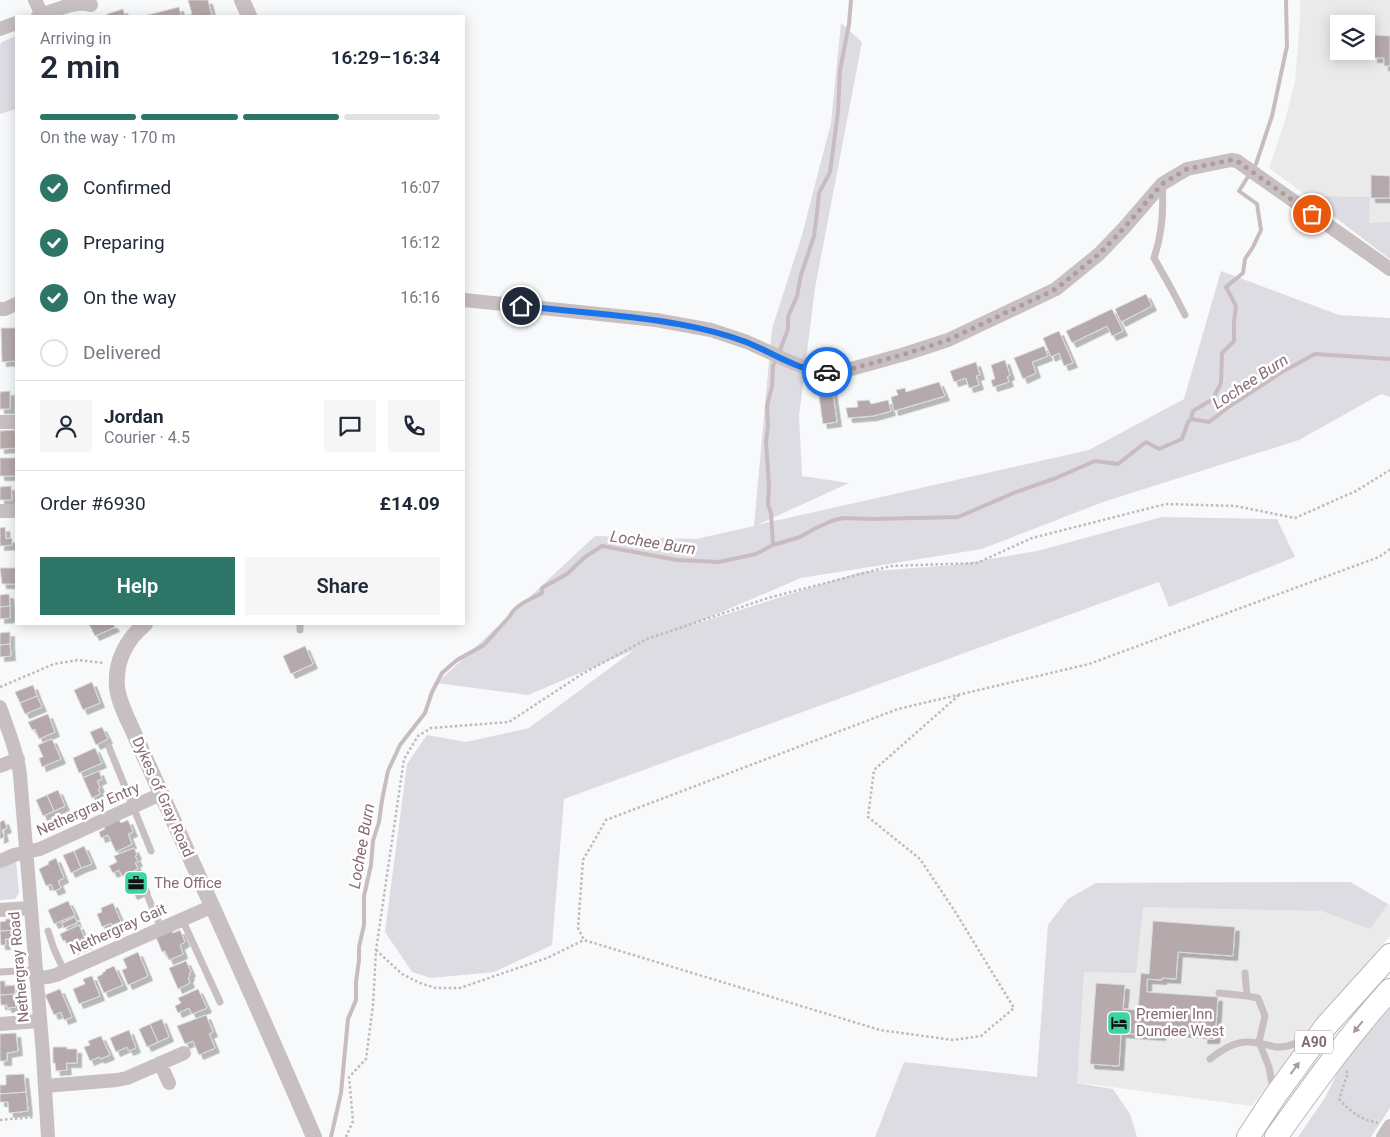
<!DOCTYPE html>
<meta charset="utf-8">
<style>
body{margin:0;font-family:Roboto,sans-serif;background:#f6f6f7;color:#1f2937;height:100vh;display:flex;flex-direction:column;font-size:19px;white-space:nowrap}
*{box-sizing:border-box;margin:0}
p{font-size:16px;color:#747a83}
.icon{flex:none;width:28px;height:28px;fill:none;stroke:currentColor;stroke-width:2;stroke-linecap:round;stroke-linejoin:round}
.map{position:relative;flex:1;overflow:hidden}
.drawer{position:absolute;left:15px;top:15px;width:450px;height:610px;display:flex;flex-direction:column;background:#fff;border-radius:0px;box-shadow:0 2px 12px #0003}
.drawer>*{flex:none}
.fabs{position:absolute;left:1330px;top:15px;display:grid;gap:10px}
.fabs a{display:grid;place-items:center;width:45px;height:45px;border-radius:0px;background:#fff;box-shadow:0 2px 12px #0003;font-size:25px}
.pin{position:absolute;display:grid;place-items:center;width:42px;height:42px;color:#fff;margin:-21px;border:2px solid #fff;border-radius:50%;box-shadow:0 1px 5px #0007}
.courier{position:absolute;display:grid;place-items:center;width:50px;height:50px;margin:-25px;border:4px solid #1a73e8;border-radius:50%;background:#fff;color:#222;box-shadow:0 1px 6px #0007}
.headline em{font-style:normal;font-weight:600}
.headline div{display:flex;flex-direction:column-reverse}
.headline{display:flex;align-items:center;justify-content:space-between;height:85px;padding:0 25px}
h1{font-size:32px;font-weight:600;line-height:38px}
.bar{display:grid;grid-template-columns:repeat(4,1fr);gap:8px 5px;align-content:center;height:60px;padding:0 25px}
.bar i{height:6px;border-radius:4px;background:#e0e1e3}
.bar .active{background:#2d7667}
.bar p{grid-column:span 4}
.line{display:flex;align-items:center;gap:12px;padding:0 25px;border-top:1px solid #e0e1e3}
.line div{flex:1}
.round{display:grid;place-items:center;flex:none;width:52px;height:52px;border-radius:0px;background:#f6f6f7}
ol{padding:0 25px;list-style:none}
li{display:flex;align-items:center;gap:15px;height:55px}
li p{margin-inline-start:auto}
li .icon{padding:5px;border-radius:50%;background:#2d7667;color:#fff;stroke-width:4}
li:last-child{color:#747a83}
li i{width:28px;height:28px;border:2px solid #e0e1e3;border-radius:50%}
.primary-button{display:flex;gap:10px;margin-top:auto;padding:10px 25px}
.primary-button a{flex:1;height:58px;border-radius:0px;background:#2d7667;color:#fff;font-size:20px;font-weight:600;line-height:58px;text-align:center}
.primary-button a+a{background:#f6f6f7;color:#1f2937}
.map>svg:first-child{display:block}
.built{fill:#ebeaeb;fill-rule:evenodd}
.green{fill:#dddce3}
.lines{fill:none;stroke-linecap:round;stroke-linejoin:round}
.stream{stroke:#c9bcc0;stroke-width:4}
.building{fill:#b6a9ab;stroke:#dadbdc;filter:url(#shadow)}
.trunk-casing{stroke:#bcb5b6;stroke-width:24}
.path{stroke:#c0babb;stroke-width:2.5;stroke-dasharray:2.5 2.5;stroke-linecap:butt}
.service{stroke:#c7bfc0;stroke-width:7}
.minor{stroke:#c7bfc0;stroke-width:14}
.tertiary{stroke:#c7bfc0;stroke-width:16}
.trunk{stroke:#fff;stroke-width:22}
.oneway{fill:#aa989a}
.done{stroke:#ae9da0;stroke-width:5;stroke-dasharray:0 9}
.route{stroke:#1a73e8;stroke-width:6}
.labels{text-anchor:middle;stroke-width:5;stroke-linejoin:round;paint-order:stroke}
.shield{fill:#fff;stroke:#aa989a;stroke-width:1}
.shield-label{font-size:14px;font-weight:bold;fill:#866c6f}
.street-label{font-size:15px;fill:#866c6f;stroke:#fff}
.poi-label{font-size:15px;fill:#866c6f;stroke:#fff;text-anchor:start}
.water-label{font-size:16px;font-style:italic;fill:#886d75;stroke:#fff}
</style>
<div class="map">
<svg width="1390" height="1137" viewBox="0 0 1390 1137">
<defs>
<filter id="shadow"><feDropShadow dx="4.5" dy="4.5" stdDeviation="0" flood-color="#0004"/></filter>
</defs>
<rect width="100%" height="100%" fill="#f8f9fa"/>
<path class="built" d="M 1300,0 L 1390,0 L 1390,259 L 1307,196 L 1269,168 L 1284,124 L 1295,81 L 1300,19 ZM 1339,24 L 1366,24 L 1366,51 L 1339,51 Z
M 1350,882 L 1390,905 L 1390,936 L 1315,1023 L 1252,1106 L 1037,1077 L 1048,925 L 1068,899 L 1096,883 Z"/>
<path class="green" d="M 841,23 L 862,42 L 815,288 L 799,416 L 802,476 L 849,483 L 757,525 L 1089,450 L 1184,399 L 1221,271 L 1339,315 L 1390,318 L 1390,397 L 1381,394 L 1299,440 L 1103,502 L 982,549 L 801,578 L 689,626 L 861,572 L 954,565 L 1037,551 L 1162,517 L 1277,519 L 1295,557 L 1169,607 L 1159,582 L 564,799 L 552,945 L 494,972 L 431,978 L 412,972 L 385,932 L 407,764 L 427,735 L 466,742 L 529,728 L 634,650 L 528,695 L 437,683 L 595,536 L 696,539 L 754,526 L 772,329 L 802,235 L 831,123 Z
M 16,36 L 16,109 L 0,114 L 0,45 L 2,42 Z
M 1307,196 L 1370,197 L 1369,223 L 1390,222 L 1390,259 Z
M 16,860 L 19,893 L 15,899 L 0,900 L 0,868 Z
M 1350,882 L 1388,904 L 1370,929 L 1322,911 L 1143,907 L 1136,973 L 1084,972 L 1077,1083 L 1113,1089 L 1130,1114 L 1137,1137 L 875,1137 L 904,1062 L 1037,1077 L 1048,925 L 1068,899 L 1096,883 Z
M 1390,1008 L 1390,1108 L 1371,1137 L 1298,1137 L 1325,1098 L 1340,1067 Z"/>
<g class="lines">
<path class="stream" d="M 779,353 L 788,329 L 788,317 L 797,296 L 801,275 L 814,236 L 817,213 L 819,193 L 830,172 L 838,112 L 840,70 L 849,24 L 851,0
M 1191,419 L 1209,422 L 1230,406 L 1282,372 L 1315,354 L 1390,359
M 773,545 L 771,513 L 768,505 L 769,485 L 766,442 L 768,426 L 767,406 L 772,386 L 773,366 L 776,359
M 331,1137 L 341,1093 L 348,1019 L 356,1000 L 356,982 L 359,960 L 359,947 L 364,925 L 364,896 L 371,865 L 373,841 L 379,822 L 382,800 L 388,771 L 400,745 L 425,713 L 432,692 L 442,673 L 457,660 L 484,645 L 510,616 C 515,605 531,599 542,593 L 542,588 L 567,574 L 585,557 L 602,546 L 677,560 L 719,562 L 756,554 L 773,545 L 800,537 L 816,528 L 834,520 L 844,518 L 872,519 L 958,517 L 1016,492 L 1056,478 L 1095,461 L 1118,464 L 1146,442 L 1159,449 L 1182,439 L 1188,422 L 1191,419 L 1193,411 L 1213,399 L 1221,383 L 1222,353 L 1234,341 L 1234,322 L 1236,306 L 1226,287 L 1243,273 L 1245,259 L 1253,247 L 1261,230 L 1257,204 L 1239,191 L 1256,164 L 1272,116 L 1287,46 L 1286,0"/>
</g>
<path class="building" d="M 188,0 L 208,0 L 212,16 L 182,16 L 192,14 Z
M 179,7 L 181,16 L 144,16 Z
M 123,9 L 125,16 L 108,16 L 107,14 Z
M 1374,35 L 1390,36 L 1390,66 L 1384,66 L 1384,58 L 1373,58 Z
M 1371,175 L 1390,176 L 1390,198 L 1371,198 Z
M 1146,294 L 1152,306 L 1121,322 L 1115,309 Z
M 1112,309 L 1123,331 L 1112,336 L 1107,326 L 1072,343 L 1066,331 Z
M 1,328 L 16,328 L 16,361 L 2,362 Z
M 1059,331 L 1073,363 L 1064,366 L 1059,353 L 1051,357 L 1043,338 Z
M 1044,346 L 1048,356 L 1032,362 L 1036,373 L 1023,379 L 1014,358 Z
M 1005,360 L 1010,375 L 1007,377 L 1009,382 L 993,387 L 991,380 L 995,379 L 991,365 Z
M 976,362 L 980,375 L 976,376 L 979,385 L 969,388 L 966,378 L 954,382 L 950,371 Z
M 831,381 L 837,422 L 823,424 L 817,383 Z
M 939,382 L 945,396 L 894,411 L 891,397 L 898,395 L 896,390 L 905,388 L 906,392 Z
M 10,391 L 10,409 L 0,409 L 0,392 Z
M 869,400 L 871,404 L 888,400 L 891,411 L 873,416 L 848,418 L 846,408 L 858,407 L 857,401 Z
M 15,430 L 16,448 L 0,449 L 0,431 Z
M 0,458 L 16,458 L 16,476 L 0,476 Z
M 11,486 L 12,500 L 0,500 L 0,487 Z
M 5,527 L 6,539 L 12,538 L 12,545 L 0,546 L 0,528 Z
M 0,568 L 16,568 L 16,584 L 2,584 Z
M 9,594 L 10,606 L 0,607 L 0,595 Z
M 10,606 L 10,618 L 0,619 L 0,607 Z
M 89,624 L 113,624 L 115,627 L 95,636 Z
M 10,632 L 10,644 L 0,645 L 0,633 Z
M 10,644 L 11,656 L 0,657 L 0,645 Z
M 305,646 L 313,664 L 291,674 L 283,656 Z
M 92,682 L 100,703 L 83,710 L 74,690 Z
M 33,685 L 37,696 L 20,703 L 15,692 Z
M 37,696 L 42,707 L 25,714 L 20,703 Z
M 48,714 L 55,732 L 39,739 L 35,729 L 32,730 L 28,722 Z
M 102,727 L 108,739 L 96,745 L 90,732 Z
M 52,739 L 61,759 L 42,767 L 39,758 L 43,757 L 38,745 Z
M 95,748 L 102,763 L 79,773 L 73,758 Z
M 99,771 L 102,779 L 97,781 L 100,788 L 98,789 L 100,794 L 92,798 L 83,778 Z
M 58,790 L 65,806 L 54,811 L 47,795 Z
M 47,795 L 54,811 L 43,816 L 36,800 Z
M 4,820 L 7,828 L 2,830 L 4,837 L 0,839 L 0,822 Z
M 119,820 L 121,823 L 128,820 L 133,832 L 128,834 L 132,844 L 116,852 L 108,835 L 101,838 L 99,832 L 105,829 L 104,827 Z
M 84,846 L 92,864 L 81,868 L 74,851 Z
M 134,848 L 137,855 L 135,856 L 138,862 L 135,863 L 138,869 L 122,876 L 119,870 L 113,873 L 109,866 L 117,862 L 114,856 Z
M 74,851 L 81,868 L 71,873 L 63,855 Z
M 56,858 L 64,878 L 58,881 L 61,888 L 54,891 L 51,884 L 46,886 L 39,869 L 49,864 L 48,862 Z
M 138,872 L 146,889 L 133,895 L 125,877 Z
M 68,901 L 75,915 L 54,924 L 48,910 Z
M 113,903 L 121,922 L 112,925 L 111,923 L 102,927 L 97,914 L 102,912 L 101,908 Z
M 75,917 L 77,923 L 64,928 L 62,923 Z
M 6,919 L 15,919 L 15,930 L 0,931 L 0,922 L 6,921 Z
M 1153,921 L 1235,927 L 1233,956 L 1178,952 L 1176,979 L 1162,978 L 1162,980 L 1147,979 L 1147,992 L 1218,997 L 1215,1039 L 1203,1039 L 1204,1034 L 1162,1031 L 1161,1036 L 1121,1033 L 1119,1066 L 1090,1064 L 1096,983 L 1125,985 L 1123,1009 L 1138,1010 L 1141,973 L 1149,974 Z
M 79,925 L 87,944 L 70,951 L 65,940 L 63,941 L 60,934 Z
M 15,930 L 15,939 L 5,939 L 6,945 L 1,945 L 0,931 Z
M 180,930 L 185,942 L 180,945 L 183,954 L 169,960 L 165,951 L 162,952 L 156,937 L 172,931 L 173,933 Z
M 138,952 L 148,976 L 128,985 L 122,970 L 127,968 L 123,959 Z
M 186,961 L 191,972 L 189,973 L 190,976 L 188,978 L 190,983 L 178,989 L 169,968 Z
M 114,966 L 123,985 L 104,993 L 97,977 L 103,974 L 102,973 L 106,971 L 105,970 Z
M 92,976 L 100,996 L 79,1004 L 73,989 L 85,984 L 83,979 Z
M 0,981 L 5,981 L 5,986 L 15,985 L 15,994 L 0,995 Z
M 60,989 L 72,1017 L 64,1020 L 61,1012 L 54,1015 L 45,995 Z
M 198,989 L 207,1008 L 192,1014 L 189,1008 L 178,1013 L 175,1006 L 181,1003 L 178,998 Z
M 15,994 L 16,1007 L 7,1008 L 7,1005 L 1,1005 L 0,995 Z
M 206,1015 L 213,1032 L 209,1034 L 215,1048 L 199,1055 L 193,1041 L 185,1044 L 177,1026 Z
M 162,1019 L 169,1037 L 158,1042 L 150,1024 Z
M 150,1024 L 158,1042 L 147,1047 L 139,1029 Z
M 129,1030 L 136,1048 L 129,1051 L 127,1047 L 116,1052 L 110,1038 Z
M 16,1033 L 18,1051 L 7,1053 L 7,1061 L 0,1061 L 0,1034 Z
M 101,1036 L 110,1055 L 100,1059 L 99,1057 L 90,1061 L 84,1047 L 90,1045 L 88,1041 Z
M 53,1047 L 67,1047 L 67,1049 L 77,1049 L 77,1063 L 66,1063 L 67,1070 L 56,1071 L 55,1063 L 53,1063 Z
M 24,1074 L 26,1092 L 0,1094 L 0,1085 L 6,1085 L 6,1075 Z
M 26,1092 L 28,1111 L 9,1113 L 8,1102 L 0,1102 L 0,1094 Z"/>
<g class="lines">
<defs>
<path id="trunk" d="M 1248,1137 L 1275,1096 L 1326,1026 L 1390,955
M 1276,1137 C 1312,1087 1348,1036 1390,990"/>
</defs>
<use href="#trunk" class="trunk-casing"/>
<path class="path" d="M 0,687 L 54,664 L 78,660 L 104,663
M 959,695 L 874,770 L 868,817 L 920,859 L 956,913 L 1014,1008 L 981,1036 L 953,1040 L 880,1030 L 584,940 L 578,928 L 583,860 L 606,820 L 898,709 L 1089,664 L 1379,557 L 1390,549
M 376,950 L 402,974 L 420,983 L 436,988 L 460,988 L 547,958 L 584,940
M 1346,1071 L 1348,1073 L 1339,1099 C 1351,1112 1359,1119 1378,1123
M 0,1120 L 33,1117
M 346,1137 L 353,1121 L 349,1077 L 366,1059 L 373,1005 L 376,950 L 404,759 L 418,736 L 431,728 L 509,722 L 582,674 L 647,639 L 768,598 L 891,566 L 977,563 L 1032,538 L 1166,504 L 1236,506 L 1295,518 L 1356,491 L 1390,470"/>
<path class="service" d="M 1162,184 C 1164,209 1162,234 1154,258 L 1172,290 L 1185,315
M 300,624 L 300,630
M 109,747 L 151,851
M 148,897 L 161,928
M 182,919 L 220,1002
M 48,931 L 54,949 L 64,971
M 0,972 L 36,970
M 1245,973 L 1247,996 L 1258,998 L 1265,1016 L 1259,1042 L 1269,1067 L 1273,1089
M 1219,993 L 1247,996
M 1210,1059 C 1220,1051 1232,1043 1245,1042 C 1257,1041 1265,1045 1276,1047 C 1289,1048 1299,1042 1309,1036"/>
<path class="minor" d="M 35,0 L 42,15
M 38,16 C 54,11 75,0 91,5
M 0,29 L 16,23
M 464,300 L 656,320 L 711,330 L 747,342 L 793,363 L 820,373 L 851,369 L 905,354 L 948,340 L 1056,289 L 1099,254 L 1124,228 L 1162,184 L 1187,169 L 1231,160 L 1237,161 L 1390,269
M 0,309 L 5,309 L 16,304
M 0,422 L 16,422
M 0,511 L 16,511
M 0,707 C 8,730 17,751 20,775 L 43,1055 L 48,1137
M 0,766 L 18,759
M 0,861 L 14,855 L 40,849 L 161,794
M 0,910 L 30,908
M 36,978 L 48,977 L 56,975 L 213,906
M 0,1024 L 39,1021
M 160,1063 L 169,1083
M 45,1086 L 117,1080 L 127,1078 L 184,1053
M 1383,1137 L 1390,1126"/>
<path class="tertiary" d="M 242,0 L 249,16
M 145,624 C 126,640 115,662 117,687 C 119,705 130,723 137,740 C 151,771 165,802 179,833 C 225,934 270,1035 314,1137"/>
<use href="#trunk" class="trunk"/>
</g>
<defs><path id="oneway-solid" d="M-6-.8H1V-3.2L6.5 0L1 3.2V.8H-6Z" transform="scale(1.25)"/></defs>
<g class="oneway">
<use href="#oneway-solid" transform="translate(1358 1027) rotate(129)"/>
<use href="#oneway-solid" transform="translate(1295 1068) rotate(-54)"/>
</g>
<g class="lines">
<path class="done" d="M 827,372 L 851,369 L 905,354 L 948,340 L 1056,289 L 1099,254 L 1124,228 L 1162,184 L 1187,169 L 1231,160 L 1237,161 L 1312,214"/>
<path class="route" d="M 521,306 C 552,309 582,312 612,315 C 658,320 703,326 746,342 C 767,350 805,374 827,372"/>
</g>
<defs>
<symbol id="office-square" viewBox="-11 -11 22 22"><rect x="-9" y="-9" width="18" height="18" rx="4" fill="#3ed4a1" stroke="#fff"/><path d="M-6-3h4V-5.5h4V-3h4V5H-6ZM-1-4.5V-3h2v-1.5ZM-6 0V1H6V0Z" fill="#111"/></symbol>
<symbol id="hotel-square" viewBox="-11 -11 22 22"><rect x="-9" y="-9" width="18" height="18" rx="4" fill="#3ed4a1" stroke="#fff"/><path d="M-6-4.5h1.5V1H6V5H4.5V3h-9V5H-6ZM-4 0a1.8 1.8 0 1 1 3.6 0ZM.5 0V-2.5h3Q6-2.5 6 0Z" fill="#111"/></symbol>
</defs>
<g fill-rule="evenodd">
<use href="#office-square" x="122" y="869" width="28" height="28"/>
<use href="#hotel-square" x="1105" y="1009" width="28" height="28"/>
</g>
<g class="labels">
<rect class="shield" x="1295" y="1030.5" width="38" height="23" rx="4"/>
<g class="shield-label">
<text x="1314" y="1047">A90</text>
</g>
<g class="street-label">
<text transform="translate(163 797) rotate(66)" y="5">Dykes of Gray Road</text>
<text transform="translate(88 809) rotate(-24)" y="5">Nethergray Entry</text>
<text transform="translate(118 929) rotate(-24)" y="5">Nethergray Gait</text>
<text transform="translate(19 967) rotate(-95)" y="5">Nethergray Road</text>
</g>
<g class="poi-label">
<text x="154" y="888">The Office</text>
<text x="1136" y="1019">Premier Inn<tspan x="1136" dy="17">Dundee West</tspan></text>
</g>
<g class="water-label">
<text transform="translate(1250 381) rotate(-33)" y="6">Lochee Burn</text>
<text transform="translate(653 542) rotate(9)" y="6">Lochee Burn</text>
<text transform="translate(361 846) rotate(-80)" y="6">Lochee Burn</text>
</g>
</g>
</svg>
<div class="fabs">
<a><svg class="icon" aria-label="layers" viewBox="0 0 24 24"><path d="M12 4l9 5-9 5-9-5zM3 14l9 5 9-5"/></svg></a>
</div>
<div class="pin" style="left:1312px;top:214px;background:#ea580c"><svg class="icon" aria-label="bag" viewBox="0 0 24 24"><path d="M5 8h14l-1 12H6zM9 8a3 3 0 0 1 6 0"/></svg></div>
<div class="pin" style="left:521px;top:306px;background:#1f2937"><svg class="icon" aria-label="home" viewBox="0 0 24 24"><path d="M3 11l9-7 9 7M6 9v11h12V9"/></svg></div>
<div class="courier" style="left:827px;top:372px"><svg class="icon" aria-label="car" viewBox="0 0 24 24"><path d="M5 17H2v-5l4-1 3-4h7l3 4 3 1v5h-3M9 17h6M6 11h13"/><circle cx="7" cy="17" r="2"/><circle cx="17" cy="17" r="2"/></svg></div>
<section class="drawer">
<div class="headline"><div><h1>2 min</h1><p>Arriving in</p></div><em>16:29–16:34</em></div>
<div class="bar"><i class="active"></i><i class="active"></i><i class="active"></i><i></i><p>On the way · 170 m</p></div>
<ol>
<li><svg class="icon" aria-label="check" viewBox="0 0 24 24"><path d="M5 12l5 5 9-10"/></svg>Confirmed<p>16:07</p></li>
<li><svg class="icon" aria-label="check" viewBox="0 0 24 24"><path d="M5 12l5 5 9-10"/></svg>Preparing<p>16:12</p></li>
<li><svg class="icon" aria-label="check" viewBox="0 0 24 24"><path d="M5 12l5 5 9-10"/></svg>On the way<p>16:16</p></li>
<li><i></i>Delivered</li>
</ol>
<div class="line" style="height:90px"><a class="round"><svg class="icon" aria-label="person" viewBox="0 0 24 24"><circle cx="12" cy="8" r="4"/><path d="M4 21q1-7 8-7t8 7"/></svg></a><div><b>Jordan</b><p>Courier · 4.5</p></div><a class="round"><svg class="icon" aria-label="chat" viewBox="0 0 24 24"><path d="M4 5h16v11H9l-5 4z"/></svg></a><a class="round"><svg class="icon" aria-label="phone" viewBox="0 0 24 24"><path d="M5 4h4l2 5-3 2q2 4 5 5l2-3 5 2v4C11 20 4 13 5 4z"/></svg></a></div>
<div class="line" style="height:65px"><div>Order #6930</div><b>£14.09</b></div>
<div class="primary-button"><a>Help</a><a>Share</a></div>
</section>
</div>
